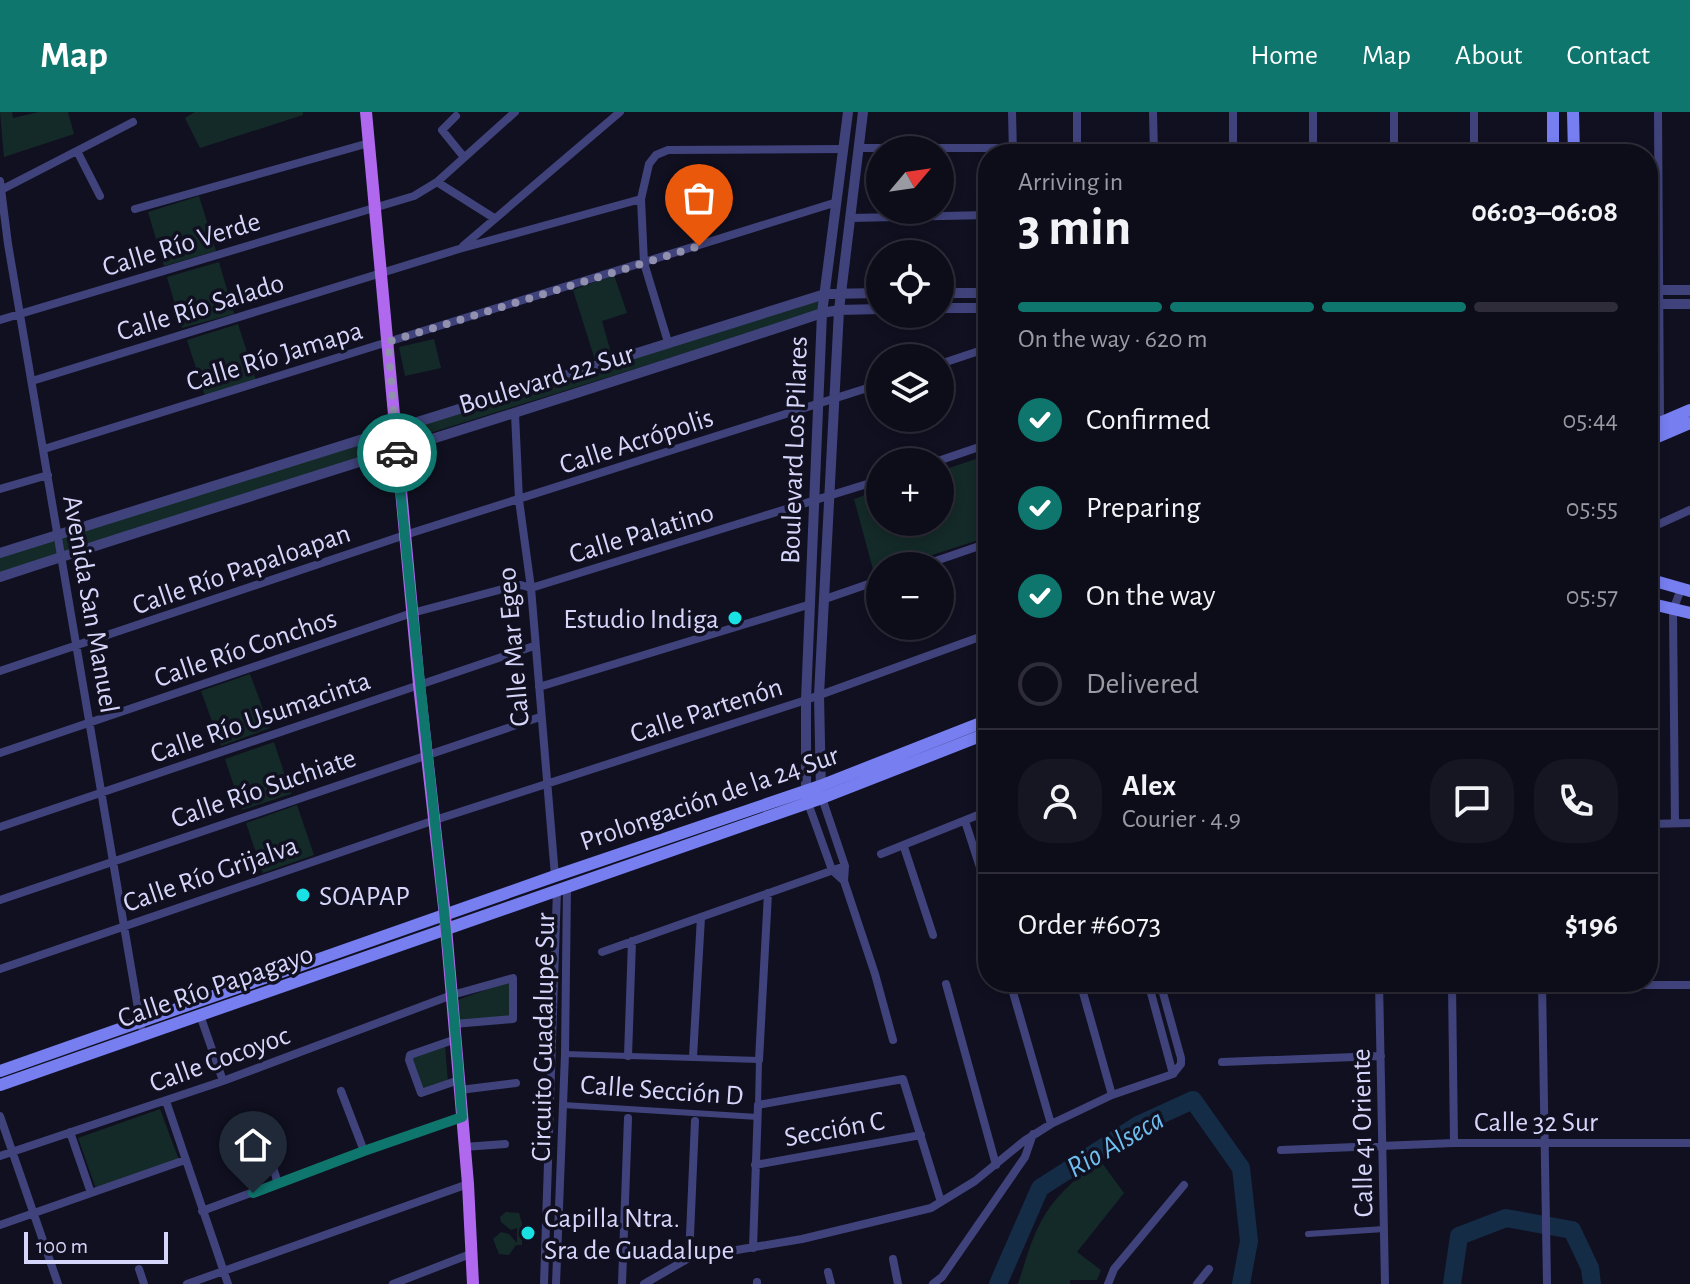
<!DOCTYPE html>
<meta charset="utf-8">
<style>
body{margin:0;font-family:"Alegreya Sans",sans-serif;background:#161522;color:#f1f3f6;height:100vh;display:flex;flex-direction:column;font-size:30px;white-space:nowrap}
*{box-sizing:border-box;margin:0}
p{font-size:26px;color:#9a9ba2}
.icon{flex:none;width:44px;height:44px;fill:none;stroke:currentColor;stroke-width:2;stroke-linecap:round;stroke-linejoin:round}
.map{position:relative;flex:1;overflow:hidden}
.sheet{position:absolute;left:978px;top:32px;width:680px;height:848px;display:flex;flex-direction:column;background:#0d0c19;border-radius:32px;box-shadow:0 4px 12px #0003,0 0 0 2px #2d2c38}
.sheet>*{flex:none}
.needle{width:52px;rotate:61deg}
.controls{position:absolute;left:866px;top:24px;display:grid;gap:16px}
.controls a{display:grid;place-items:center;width:88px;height:88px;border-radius:50%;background:#0d0c19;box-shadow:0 4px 12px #0003,0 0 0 2px #2d2c38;font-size:40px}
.scale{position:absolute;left:24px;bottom:20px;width:144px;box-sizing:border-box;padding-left:8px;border:4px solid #d6d5fa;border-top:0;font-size:22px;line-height:28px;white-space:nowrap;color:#d6d5fa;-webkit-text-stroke:6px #111021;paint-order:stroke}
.pin{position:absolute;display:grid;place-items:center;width:68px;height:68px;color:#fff;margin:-82px -34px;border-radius:50% 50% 50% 0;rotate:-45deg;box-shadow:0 0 8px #0007}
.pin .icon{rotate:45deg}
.courier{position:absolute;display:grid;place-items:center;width:80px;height:80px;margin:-40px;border:6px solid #0f766e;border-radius:50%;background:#fff;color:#222;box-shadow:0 2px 10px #0007}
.headline em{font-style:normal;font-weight:600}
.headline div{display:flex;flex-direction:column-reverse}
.headline{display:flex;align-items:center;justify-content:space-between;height:136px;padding:0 40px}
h1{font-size:52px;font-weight:600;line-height:60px}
.bar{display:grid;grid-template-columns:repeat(4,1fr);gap:12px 8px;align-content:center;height:96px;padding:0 40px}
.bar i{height:10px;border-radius:6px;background:#2d2c38}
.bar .current{background:#0f766e}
.bar p{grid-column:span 4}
.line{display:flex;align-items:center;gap:20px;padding:0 40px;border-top:2px solid #2d2c38}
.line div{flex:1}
.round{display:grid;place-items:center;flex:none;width:84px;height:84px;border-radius:32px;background:#161522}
ol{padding:0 40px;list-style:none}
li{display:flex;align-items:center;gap:24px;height:88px}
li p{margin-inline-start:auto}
li .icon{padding:8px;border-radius:50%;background:#0f766e;color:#fff;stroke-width:4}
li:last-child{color:#9a9ba2}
li i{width:44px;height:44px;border:4px solid #2d2c38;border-radius:50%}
header{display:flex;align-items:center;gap:48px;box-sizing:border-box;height:112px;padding:0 40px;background:#0f766e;color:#fff}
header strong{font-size:38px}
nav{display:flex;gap:44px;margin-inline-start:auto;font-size:28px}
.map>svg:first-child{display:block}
.green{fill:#142a28}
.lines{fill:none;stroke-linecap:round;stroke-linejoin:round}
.river{stroke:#152c46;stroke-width:18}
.pedestrian{stroke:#40437b;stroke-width:6}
.minor{stroke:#40437b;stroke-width:8}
.tertiary{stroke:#40437b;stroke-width:10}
.secondary{stroke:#767ef0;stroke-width:12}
.primary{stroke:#b068ee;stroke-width:12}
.done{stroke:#9190ae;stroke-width:8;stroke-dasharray:0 14.4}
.route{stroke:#0f766e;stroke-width:10}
.poi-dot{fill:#19e0e2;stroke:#111021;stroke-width:3}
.labels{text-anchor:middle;stroke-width:7;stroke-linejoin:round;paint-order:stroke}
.street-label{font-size:28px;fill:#d6d5fa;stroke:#111021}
.poi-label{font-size:28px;fill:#d6d5fa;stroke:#111021;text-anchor:start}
.water-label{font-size:30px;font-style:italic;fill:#6ebfef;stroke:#111021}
</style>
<header>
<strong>Map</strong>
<nav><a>Home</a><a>Map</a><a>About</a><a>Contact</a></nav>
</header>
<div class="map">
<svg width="1690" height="1172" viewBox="0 0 1690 1172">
<rect width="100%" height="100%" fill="#111021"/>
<path class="green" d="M 0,0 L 12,0 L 13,6 L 39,0 L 68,0 L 74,22 L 4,45 Z
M 195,0 L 303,0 L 303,3 L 200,36 L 185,6 Z
M 199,84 L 216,139 L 164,154 L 148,100 Z
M 219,150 L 234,202 L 182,216 L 167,165 Z
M 614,163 L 627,201 L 602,209 L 611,241 L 595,248 L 573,178 Z
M 821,186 L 817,200 L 401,330 L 402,319 Z
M 238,212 L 256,268 L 205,284 L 187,228 Z
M 434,227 L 441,256 L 405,264 L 399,235 Z
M 390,317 L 392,338 L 0,465 L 0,441 Z
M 988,343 L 988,425 L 898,454 L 880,454 L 880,460 L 874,461 L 854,387 L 880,378 L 880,410 L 940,410 L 940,359 Z
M 250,562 L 270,616 L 221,634 L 201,579 Z
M 274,630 L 291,682 L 242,698 L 225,647 Z
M 297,693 L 314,743 L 263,761 L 246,711 Z
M 512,868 L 511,906 L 457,910 L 455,889 Z
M 445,933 L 448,971 L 422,980 L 410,946 Z
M 160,997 L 179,1048 L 96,1077 L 78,1026 Z
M 1099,1047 L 1124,1081 L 1077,1140 L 1101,1158 L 1097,1168 L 1070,1168 L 1070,1172 L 1018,1172 C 1026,1148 1032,1123 1046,1101 C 1059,1080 1081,1063 1099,1047 Z
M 506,1100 L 519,1101 L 522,1111 L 522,1133 L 516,1133 L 509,1143 L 499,1142 L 493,1127 L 501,1120 L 509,1122 L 517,1131 L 517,1116 L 511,1118 L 501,1110 L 500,1105 Z"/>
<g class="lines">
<path class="river" d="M 998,1172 L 1040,1076 L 1138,1013 L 1193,988 L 1241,1056 L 1249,1129 L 1241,1172
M 1452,1172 L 1459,1124 L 1506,1106 L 1572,1118 L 1590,1156 L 1592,1172"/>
<path class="pedestrian" d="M 565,942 L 759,948 L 758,993
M 563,993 L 758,1005
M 1308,1122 L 1384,1117"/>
<path class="minor" d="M 1012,0 L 1013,42
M 1153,0 L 1154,42
M 1233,0 L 1233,42
M 1313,0 L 1313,42
M 1474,0 L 1474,42
M 1658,0 L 1660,311
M 456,4 L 442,18 L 463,44
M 859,36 L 1012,36
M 77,39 L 100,84
M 1077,42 L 1077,0
M 1394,42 L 1394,0
M 0,69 L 8,132 L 141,914
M 437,70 L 494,106
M 1,78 L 133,10
M 135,97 L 369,31
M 851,106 L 988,103
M 463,134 L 620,0
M 0,208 L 414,84 L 437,70 L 515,0
M 668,230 L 644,151 L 641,87 L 649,52 L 656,43 L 668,38 L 844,37
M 940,252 L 988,236
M 32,269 L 459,137 L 641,87
M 515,302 L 519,388 L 531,476 L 555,764
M 44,337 L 837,90
M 935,350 L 988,332
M 0,377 L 48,363
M 1648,417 L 1690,398
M 921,454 L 988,431
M 825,487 L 880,468
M 0,559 L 405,423 L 880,272
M 539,575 L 811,492
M 0,641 L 412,501 L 510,475 L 521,473 L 531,476 L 880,368
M 822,686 L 845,754 L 844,769 L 875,862 L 893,928
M 808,691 L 832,758 L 844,769
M 965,709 L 988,780
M 1675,711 L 1673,498 L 1681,477 L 1684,476
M 1648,712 L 1690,711
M 0,715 L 534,534
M 904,735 L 933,823
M 881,742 L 988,699
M 0,788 L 540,605
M 602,840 L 845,754
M 0,857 L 435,708 L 806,588 L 988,522
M 1010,870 L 1051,1012
M 1080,870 L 1112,983
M 1148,870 L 1173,962
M 1219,870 L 1219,873 L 1690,873
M 1379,870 L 1385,1172
M 1452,871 L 1454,1031
M 1542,871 L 1547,1172
M 946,872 L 996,1053
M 200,903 L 223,969
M 456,927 L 410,943 L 409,948 L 421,981 L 459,968
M 628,944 L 632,829
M 693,945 L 701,805
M 759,948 L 768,781
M 1222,950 L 1381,944
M 460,978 L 516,971
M 341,979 L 364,1039
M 166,989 L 228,1172
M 0,1004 L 58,1172
M 70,1020 L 91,1081
M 464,1035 L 505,1032
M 268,1038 L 278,1072
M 1281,1038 L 1454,1031 L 1690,1031
M 0,1044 L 223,969 L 452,883 L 513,866 L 513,907 L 454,912
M 755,1053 L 921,1023
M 202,1099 L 364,1039 L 462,1005
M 0,1113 L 185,1048
M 753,1136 L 758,993 L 903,967 L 941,1090
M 689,1146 L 695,1009
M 893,1147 L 898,1172
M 139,1157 L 144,1172
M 828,1160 L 831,1172
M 757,1170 L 757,1172
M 187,1172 L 468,1072
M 393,1172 L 473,1141
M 544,1172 L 557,778
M 556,1172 L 565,942 L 567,774
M 622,1172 L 628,1006
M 644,1172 L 689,1146 L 802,1127 L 931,1096 L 975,1069 L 1024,1029 L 1051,1012 L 1112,983 L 1173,962 L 1181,952 L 1181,946 L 1160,870
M 933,1172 L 942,1165 L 1025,1045 L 1033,1022
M 1108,1172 L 1114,1157 L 1184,1073
M 1197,1172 L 1209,1157"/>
<path class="tertiary" d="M 1648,178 L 1690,178
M 940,181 L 988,181
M 1648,192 L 1690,192
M 940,196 L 988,196
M 0,441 L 825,182 L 880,181
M 0,465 C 273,375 549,293 822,201 L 839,198 L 880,197
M 821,680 L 819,583 L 839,198 L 863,0
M 806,684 L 806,588 L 822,201 L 848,0"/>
<path class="secondary" d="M 1553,0 L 1553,42
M 1573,0 L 1574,42
M 1648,316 L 1690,298
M 1648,329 L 1690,311
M 1648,467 L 1690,479
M 1648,491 L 1690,501
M 0,959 L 555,764 L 820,674 L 988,608
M 0,973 L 822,686 L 988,621"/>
<path class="primary" d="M 366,0 L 419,573 L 445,804 L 468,1072 L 473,1172"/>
</g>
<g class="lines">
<path class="done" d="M 397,341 L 388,230 L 699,134"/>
<path class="route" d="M 253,1081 L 364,1039 L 462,1005 C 446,784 417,563 397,341"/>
</g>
<g class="poi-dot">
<circle cx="735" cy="506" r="8"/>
<circle cx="303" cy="783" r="8"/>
<circle cx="528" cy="1121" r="8"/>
</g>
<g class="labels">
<g class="street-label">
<text transform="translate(181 131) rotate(-17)" y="10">Calle Río Verde</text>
<text transform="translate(200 194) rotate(-17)" y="10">Calle Río Salado</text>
<text transform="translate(274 243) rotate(-17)" y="10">Calle Río Jamapa</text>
<text transform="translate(546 266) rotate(-17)" y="10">Boulevard 22 Sur</text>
<text transform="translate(636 328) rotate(-18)" y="10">Calle Acrópolis</text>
<text transform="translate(793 338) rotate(-88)" y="10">Boulevard Los Pilares</text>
<text transform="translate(641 420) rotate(-17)" y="10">Calle Palatino</text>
<text transform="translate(241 456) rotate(-19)" y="10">Calle Río Papaloapan</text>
<text transform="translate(92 492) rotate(80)" y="10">Avenida San Manuel</text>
<text transform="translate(245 535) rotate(-19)" y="10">Calle Río Conchos</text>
<text transform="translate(512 535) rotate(-95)" y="10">Calle Mar Egeo</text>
<text transform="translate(706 597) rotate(-18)" y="10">Calle Partenón</text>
<text transform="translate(260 604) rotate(-19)" y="10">Calle Río Usumacinta</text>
<text transform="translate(263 675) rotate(-19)" y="10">Calle Río Suchiate</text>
<text transform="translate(709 685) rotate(-19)" y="10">Prolongación de la 24 Sur</text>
<text transform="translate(210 761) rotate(-19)" y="10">Calle Río Grijalva</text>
<text transform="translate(215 873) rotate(-19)" y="10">Calle Río Papagayo</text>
<text transform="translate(542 925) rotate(-89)" y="10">Circuito Guadalupe Sur</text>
<text transform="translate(219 946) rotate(-20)" y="10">Calle Cocoyoc</text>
<text transform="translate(662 977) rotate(4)" y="10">Calle Sección D</text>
<text x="1536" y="1019">Calle 32 Sur</text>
<text transform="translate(834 1016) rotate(-10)" y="10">Sección C</text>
<text transform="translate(1361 1021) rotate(-91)" y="10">Calle 41 Oriente</text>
</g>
<g class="poi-label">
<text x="719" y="516" text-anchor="end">Estudio Indiga</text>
<text x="319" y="793">SOAPAP</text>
<text x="544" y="1115">Capilla Ntra.<tspan x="544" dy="32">Sra de Guadalupe</tspan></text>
</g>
<g class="water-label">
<text transform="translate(1115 1031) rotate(-30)" y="10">Rio Alseca</text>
</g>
</g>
</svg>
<div class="controls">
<a><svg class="needle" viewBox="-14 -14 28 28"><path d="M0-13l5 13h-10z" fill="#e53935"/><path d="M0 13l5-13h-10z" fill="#9a9ba2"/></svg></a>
<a><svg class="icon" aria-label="locate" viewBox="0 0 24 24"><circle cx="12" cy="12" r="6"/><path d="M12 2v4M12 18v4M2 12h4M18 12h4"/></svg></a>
<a><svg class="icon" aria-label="layers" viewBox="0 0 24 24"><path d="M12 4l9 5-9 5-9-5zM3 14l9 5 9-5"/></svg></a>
<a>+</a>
<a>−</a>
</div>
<div class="scale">100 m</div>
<div class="pin" style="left:699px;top:134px;background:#ea580c"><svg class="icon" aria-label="bag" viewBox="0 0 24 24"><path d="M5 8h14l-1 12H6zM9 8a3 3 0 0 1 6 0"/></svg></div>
<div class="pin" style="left:253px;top:1081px;background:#1f2937"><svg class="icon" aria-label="home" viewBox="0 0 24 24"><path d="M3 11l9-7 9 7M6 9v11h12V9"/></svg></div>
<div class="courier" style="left:397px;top:341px"><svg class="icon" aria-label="car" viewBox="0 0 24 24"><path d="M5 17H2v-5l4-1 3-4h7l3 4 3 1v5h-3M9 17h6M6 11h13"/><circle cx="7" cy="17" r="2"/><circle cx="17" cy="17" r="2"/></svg></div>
<section class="sheet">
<div class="headline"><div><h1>3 min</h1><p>Arriving in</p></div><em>06:03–06:08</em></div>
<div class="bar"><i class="current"></i><i class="current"></i><i class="current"></i><i></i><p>On the way · 620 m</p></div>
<ol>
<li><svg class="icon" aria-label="check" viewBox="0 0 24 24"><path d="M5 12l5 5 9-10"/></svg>Confirmed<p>05:44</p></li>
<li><svg class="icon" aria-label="check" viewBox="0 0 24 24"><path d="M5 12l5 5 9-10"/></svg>Preparing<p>05:55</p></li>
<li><svg class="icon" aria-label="check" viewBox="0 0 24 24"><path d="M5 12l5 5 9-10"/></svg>On the way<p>05:57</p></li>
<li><i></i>Delivered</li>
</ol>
<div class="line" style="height:144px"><a class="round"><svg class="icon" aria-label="person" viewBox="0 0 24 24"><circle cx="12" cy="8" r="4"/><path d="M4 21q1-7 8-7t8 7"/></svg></a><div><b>Alex</b><p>Courier · 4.9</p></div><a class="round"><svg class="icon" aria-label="chat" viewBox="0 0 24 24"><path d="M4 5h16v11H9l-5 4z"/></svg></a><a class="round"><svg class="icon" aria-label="phone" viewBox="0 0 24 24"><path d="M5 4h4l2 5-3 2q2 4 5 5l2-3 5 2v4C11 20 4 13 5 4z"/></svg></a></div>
<div class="line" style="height:104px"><div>Order #6073</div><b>$196</b></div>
</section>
</div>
